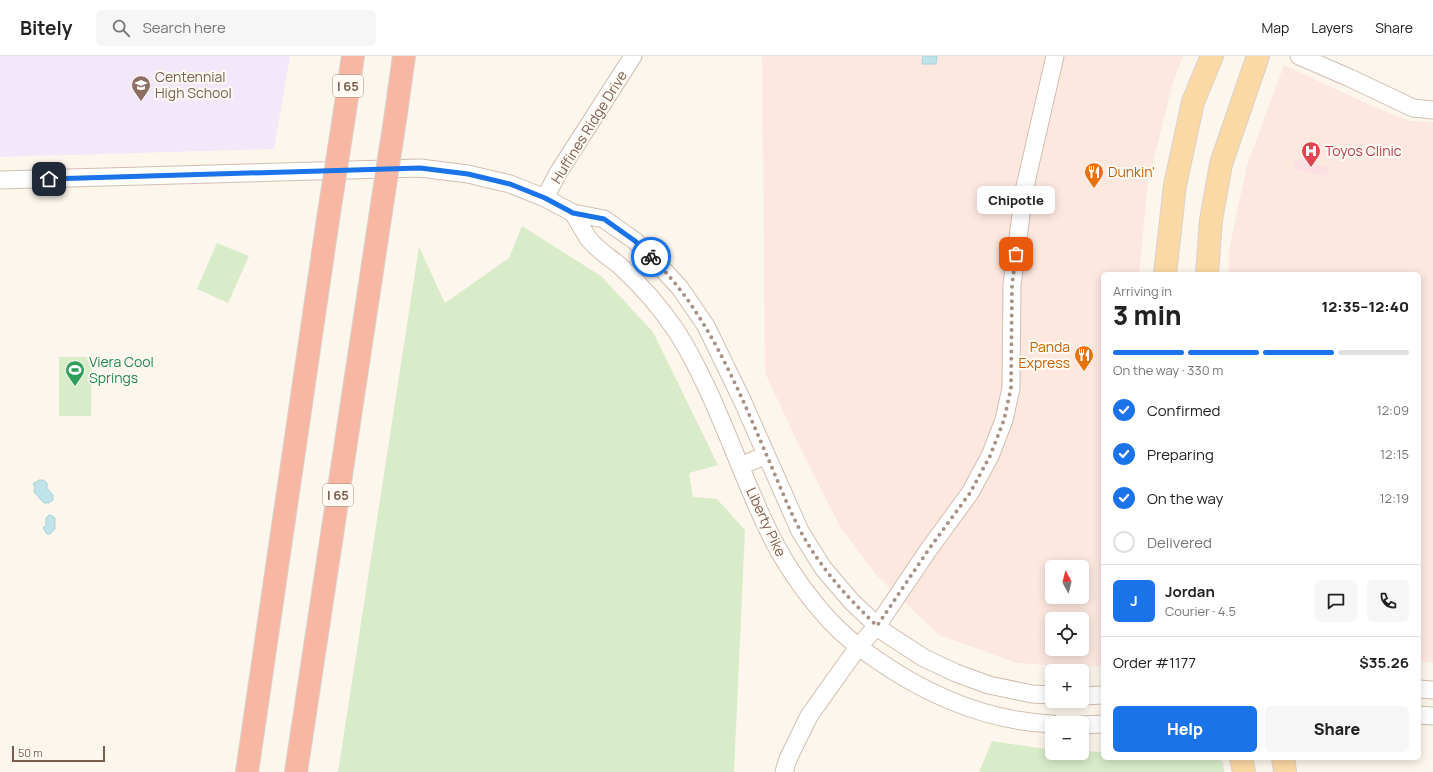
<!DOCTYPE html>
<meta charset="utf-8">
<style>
body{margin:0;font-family:Manrope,sans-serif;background:#f6f6f6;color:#222;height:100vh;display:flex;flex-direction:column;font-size:15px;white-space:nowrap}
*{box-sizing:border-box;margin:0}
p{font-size:13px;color:#767676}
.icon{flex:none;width:22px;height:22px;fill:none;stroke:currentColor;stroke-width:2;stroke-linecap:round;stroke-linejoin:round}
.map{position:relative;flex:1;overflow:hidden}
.side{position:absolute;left:1101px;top:216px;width:320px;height:488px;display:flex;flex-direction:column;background:#fff;border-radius:6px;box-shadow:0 2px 10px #0003}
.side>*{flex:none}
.needle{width:26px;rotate:353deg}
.fabs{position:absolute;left:1045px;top:504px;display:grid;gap:8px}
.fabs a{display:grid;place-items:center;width:44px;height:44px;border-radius:6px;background:#fff;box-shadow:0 2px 10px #0003;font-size:20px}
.scale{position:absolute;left:12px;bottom:10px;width:93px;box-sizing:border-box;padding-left:4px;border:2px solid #7a5c4d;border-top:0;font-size:11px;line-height:14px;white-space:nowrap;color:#7a5c4d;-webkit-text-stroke:3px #fffaf3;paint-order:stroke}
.pin{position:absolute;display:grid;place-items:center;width:34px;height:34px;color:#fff;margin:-17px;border-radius:8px;box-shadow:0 2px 6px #0006}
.courier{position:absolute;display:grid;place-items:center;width:40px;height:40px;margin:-20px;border:3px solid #1a73e8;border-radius:50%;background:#fff;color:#222;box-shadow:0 1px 5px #0007}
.bubble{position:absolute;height:28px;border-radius:6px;background:#fff;box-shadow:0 2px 10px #0003;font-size:13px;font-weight:800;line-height:28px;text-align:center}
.summary em{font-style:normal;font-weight:800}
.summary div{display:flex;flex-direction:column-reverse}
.summary{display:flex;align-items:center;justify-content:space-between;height:68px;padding:0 12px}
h1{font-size:26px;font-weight:800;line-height:30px}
.bar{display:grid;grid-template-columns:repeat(4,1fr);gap:6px 4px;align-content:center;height:48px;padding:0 12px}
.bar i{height:5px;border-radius:3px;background:#e0e0e0}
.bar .current{background:#1a73e8}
.bar p{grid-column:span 4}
.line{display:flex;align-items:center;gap:10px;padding:0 12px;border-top:1px solid #e0e0e0}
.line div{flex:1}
.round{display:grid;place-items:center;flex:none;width:42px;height:42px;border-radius:6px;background:#f6f6f6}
ol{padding:0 12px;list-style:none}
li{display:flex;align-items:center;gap:12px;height:44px}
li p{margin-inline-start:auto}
li .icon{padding:4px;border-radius:50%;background:#1a73e8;color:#fff;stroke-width:4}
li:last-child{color:#767676}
li i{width:22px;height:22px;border:2px solid #e0e0e0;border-radius:50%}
.action{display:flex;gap:8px;margin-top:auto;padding:8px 12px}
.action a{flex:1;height:46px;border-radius:6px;background:#1a73e8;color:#fff;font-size:16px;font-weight:800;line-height:46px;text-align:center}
.action a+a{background:#f6f6f6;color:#222}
header{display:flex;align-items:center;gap:24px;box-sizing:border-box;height:56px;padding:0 20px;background:#fff;border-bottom:1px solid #e0e0e0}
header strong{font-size:19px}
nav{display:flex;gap:22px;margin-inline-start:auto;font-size:14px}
.search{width:280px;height:36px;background:#f6f6f6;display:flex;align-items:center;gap:10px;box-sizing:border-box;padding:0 14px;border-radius:6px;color:#767676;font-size:15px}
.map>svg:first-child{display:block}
.commercial{fill:#fde8e0;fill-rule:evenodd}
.education{fill:#f3e8fa}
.medical{fill:#fbdfe3}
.green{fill:#d8ecc9}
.water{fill:#bfe3e8;stroke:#a5d3da}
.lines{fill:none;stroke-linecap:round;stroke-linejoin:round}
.minor-casing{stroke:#d1beb0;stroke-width:19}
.major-casing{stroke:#dad1cd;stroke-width:24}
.highway-casing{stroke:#dad1cd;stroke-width:24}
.minor{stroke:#fff;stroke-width:17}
.major{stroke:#fbd9a5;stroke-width:22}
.highway{stroke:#f7b7a3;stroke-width:22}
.highway-bridge-casing{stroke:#dad1cd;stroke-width:24;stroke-linecap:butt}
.highway-bridge{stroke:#f7b7a3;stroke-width:22}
.done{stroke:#a89285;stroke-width:4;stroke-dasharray:0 7.2}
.route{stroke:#1a73e8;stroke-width:5}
.labels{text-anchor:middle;stroke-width:4;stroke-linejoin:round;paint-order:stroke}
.shield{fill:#fffaf3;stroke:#a28b7f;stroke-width:1}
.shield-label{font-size:13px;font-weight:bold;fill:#7a5c4d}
.education-label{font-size:14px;fill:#785e54;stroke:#fffaf3;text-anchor:start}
.street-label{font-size:14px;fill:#7a5c4d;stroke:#fffaf3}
.health-label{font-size:14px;fill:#be3a42;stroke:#fffaf3;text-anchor:start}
.food-label{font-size:14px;fill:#c56008;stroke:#fffaf3;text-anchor:start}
.leisure-label{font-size:14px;fill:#27864d;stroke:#fffaf3;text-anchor:start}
</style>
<header>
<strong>Bitely</strong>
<div class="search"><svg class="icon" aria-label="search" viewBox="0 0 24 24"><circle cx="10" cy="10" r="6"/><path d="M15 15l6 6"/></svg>Search here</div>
<nav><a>Map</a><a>Layers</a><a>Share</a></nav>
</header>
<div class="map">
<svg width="1433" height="716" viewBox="0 0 1433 716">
<rect width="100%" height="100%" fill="#fdf6ec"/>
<path class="commercial" d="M 762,0 L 1183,0 L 1173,27 L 1148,126 L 1139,218 L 1103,218 L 1103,610 L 1079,611 L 1017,607 L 939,579 L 877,520 L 841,472 L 804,400 L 765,317 ZM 1052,511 L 1082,511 L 1082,541 L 1052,541 ZM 1052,563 L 1082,563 L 1082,593 L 1052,593 Z
M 1284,9 L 1372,50 L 1410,65 L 1433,66 L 1433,607 L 1419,604 L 1419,218 L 1229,218 L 1229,194 L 1247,109 Z"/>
<path class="education" d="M 0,0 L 290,0 L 274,93 L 0,101 Z"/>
<path class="medical" d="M 1295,103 L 1329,111 L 1327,120 L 1293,113 Z"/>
<path class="green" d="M 522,170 L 601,220 L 653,276 L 718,409 L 689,417 L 693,441 L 717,443 L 745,474 L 734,716 L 338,716 L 419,191 L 445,247 L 509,202 Z
M 217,187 L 249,200 L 228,247 L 197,233 Z
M 59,301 L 92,301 L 91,360 L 59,360 Z
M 992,685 L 1052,694 L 1052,697 L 1082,697 L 1082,695 L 1103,696 L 1103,702 L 1219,702 L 1223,707 L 1224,716 L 979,716 Z"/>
<path class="water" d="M 923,0 L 937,0 L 936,8 L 922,8 Z
M 39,424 L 43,424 L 47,427 L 47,432 L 53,439 L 53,444 L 49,447 L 44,447 L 34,436 L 35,431 L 33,428 Z
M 49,459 L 53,460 L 55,462 L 55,473 L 50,478 L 47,478 L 43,472 L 46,469 L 46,462 Z"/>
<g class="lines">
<defs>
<path id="minor" d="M 1299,0 L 1350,22 L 1413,52 L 1433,54
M 0,124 L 420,112 L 468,118 L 510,128 L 545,142 L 573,157 L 604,163 L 635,185 L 657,207 L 680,232 L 706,270 L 742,344 L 800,475 L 823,512 L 852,546 L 884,576 L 924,602 L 956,617 L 989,629 L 1032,638 L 1052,639
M 545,142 L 558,117 L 633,0
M 573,157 C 578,165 583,174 588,182 C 596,193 609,201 619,209 C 641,229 661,252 677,276 C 716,338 738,413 770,478 C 786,510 807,540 831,566 C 845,581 861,593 877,604 C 929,640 988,665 1052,668
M 741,410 L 766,399
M 1419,633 L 1433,634
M 1082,640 L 1103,639
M 1419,659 L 1433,660
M 1082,669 L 1103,668
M 784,716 L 788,703 L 809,660 L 858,591 L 877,570 L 929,493 L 970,437 L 990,400 L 1004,364 L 1011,332 L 1012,229 L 1024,135 L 1055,0"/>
<path id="major" d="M 1165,218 L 1175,129 L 1193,46 L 1212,0
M 1207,218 L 1211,164 L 1221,108 L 1258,0
M 1241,702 L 1244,716
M 1283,702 L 1285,716"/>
<path id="highway" d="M 396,57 L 404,0
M 344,61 L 353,0
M 247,716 L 328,163
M 296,716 L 380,162"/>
</defs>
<use href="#minor" class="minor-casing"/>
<use href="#major" class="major-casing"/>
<use href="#highway" class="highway-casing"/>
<use href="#minor" class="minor"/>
<use href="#major" class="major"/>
<use href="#highway" class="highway"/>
<defs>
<path id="highway-bridge" d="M 380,162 L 396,57
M 328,163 L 344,61"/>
</defs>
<use href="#highway-bridge" class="highway-bridge-casing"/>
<use href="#highway-bridge" class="highway-bridge"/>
</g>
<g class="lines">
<path class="done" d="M 651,201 C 708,256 739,335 770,407 C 780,430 789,454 801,476 C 822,514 846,540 877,570 L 929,493 L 970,437 L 990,400 L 1004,364 L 1011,332 L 1012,229 L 1016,198"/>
<path class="route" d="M 49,123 L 420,112 L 468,118 L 510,128 L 545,142 L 573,157 L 604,163 L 635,185 L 651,201"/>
</g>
<defs>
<symbol id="school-pin" viewBox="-11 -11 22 30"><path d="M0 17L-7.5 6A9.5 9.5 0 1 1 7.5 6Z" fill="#8d6e63" stroke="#fffaf3"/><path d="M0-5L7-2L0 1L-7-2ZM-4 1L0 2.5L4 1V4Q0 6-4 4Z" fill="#fff"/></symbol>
<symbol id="hospital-pin" viewBox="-11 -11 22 30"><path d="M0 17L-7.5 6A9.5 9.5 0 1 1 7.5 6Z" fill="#e0444e" stroke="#fffaf3"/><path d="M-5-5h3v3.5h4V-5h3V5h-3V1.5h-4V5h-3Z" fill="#fff"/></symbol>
<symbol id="restaurant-pin" viewBox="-11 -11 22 30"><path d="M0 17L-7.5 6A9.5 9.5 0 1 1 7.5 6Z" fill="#e8710a" stroke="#fffaf3"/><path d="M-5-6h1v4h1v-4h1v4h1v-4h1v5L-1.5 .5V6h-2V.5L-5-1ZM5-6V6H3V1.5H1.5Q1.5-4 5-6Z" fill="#fff"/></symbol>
<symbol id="stadium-pin" viewBox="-11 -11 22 30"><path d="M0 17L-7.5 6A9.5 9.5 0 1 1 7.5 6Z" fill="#2e9e5b" stroke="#fffaf3"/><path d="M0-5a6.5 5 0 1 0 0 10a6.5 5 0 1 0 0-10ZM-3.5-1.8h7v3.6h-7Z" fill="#fff"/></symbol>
</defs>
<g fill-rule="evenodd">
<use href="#school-pin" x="130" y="18" width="22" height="30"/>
<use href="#hospital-pin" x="1300" y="84" width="22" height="30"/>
<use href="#restaurant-pin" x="1083" y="105" width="22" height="30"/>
<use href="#restaurant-pin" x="1073" y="288" width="22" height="30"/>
<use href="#stadium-pin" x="64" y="303" width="22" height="30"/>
</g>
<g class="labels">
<g class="shield">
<rect x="333" y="19" width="30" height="22" rx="3"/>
<rect x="323" y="428" width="30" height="22" rx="3"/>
</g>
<g class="shield-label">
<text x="348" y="35">I 65</text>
<text x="338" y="444">I 65</text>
</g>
<g class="education-label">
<text x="155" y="26">Centennial<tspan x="155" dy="16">High School</tspan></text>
</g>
<g class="street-label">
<text transform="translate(589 71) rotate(-58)" y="5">Huffines Ridge Drive</text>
<text transform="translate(766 466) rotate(65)" y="5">Liberty Pike</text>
</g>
<g class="health-label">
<text x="1325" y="100">Toyos Clinic</text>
</g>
<g class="food-label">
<text x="1108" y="121">Dunkin'</text>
<text x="1070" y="296" text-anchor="end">Panda<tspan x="1070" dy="16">Express</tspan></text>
</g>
<g class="leisure-label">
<text x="89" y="311">Viera Cool<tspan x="89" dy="16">Springs</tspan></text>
</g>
</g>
</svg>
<div class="fabs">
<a><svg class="needle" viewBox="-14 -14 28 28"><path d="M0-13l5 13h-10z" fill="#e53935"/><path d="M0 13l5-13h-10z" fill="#767676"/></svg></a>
<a><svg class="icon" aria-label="locate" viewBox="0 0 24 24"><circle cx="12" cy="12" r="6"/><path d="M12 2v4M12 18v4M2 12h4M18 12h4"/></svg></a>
<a>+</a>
<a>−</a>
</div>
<div class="scale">50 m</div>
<div class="pin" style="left:1016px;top:198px;background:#ea580c"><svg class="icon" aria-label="bag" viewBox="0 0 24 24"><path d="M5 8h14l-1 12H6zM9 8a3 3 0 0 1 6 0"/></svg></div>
<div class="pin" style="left:49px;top:123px;background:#1f2937"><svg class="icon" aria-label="home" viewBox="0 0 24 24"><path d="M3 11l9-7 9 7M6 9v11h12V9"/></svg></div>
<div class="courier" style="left:651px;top:201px"><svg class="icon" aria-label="bike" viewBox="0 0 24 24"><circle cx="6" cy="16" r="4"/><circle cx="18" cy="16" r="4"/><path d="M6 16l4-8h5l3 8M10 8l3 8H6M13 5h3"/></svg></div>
<div class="bubble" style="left:977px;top:130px;width:78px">Chipotle</div>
<section class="side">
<div class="summary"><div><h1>3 min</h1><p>Arriving in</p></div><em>12:35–12:40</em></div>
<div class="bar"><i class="current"></i><i class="current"></i><i class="current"></i><i></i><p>On the way · 330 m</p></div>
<ol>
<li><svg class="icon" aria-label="check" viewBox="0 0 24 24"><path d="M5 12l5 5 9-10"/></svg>Confirmed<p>12:09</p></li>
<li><svg class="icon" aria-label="check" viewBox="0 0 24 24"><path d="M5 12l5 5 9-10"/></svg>Preparing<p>12:15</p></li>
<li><svg class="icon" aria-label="check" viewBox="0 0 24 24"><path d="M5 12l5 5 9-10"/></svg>On the way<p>12:19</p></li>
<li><i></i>Delivered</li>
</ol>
<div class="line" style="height:72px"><b class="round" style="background:#1a73e8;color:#fff">J</b><div><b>Jordan</b><p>Courier · 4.5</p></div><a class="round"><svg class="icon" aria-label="chat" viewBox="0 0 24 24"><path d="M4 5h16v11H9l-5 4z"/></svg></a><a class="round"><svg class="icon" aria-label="phone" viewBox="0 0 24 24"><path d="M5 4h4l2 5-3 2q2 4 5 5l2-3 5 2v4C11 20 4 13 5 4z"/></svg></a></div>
<div class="line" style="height:52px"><div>Order #1177</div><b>$35.26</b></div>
<div class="action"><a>Help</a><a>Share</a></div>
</section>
</div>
